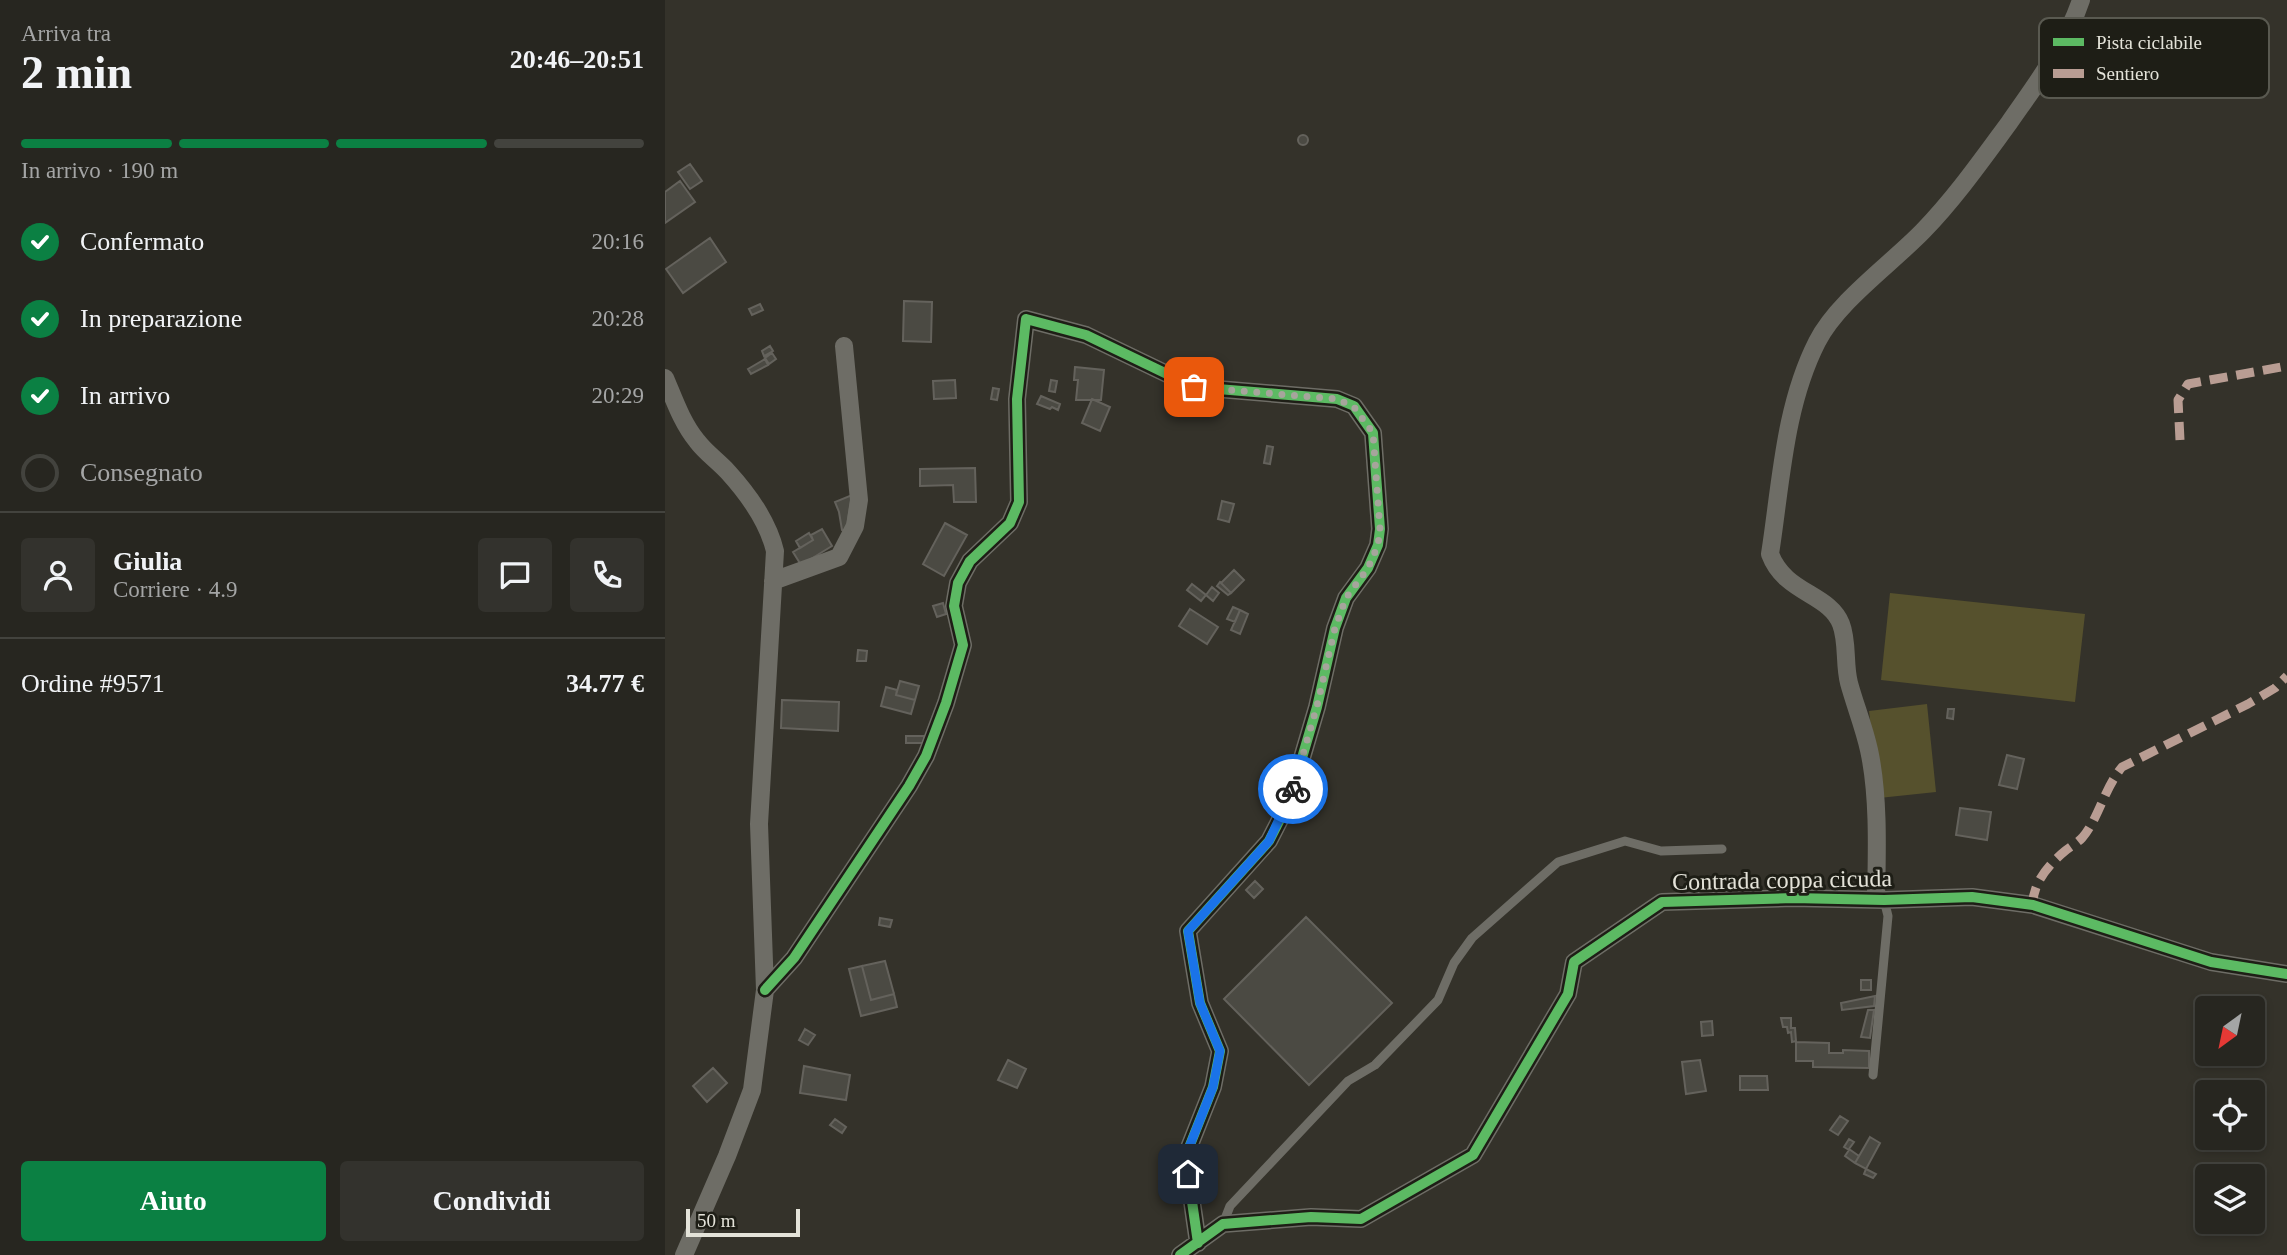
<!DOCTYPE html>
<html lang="it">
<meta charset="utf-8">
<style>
body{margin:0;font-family:"Times New Roman",serif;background:#33322d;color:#f1f3f6;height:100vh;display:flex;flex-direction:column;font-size:26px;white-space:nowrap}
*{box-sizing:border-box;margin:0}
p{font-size:23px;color:#a4a5a5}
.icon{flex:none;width:38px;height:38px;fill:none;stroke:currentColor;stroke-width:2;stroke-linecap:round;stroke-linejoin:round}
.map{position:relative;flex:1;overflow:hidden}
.details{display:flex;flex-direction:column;background:#272620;width:665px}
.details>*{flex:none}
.needle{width:46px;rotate:213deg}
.tools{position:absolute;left:1530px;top:996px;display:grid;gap:14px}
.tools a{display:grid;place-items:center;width:70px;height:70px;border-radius:7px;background:#272620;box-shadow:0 4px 10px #0003,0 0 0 2px #43433e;font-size:35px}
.scale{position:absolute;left:21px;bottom:18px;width:114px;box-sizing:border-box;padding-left:7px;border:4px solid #e4e3d9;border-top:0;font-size:19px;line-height:24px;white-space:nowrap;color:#e4e3d9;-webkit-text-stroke:5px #1e1e16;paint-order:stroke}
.pin{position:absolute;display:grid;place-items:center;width:60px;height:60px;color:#fff;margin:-30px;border-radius:14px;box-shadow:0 4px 10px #0006}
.courier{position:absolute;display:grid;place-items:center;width:70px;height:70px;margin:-35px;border:5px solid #1a73e8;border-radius:50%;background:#fff;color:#222;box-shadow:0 2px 9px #0007}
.overview em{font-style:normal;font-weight:700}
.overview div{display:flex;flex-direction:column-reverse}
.overview{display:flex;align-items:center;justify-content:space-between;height:119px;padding:0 21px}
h1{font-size:46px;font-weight:700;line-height:52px}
.bar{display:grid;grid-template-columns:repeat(4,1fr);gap:10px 7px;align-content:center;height:84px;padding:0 21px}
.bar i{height:9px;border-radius:5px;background:#43433e}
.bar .selected{background:#0b8043}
.bar p{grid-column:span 4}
.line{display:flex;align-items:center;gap:18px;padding:0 21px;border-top:2px solid #43433e}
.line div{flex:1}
.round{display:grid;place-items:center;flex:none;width:74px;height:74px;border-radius:7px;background:#33322d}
ol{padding:0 21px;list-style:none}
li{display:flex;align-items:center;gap:21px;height:77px}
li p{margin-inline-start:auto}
li .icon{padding:7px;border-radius:50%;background:#0b8043;color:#fff;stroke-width:4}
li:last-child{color:#a4a5a5}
li i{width:38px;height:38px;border:4px solid #43433e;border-radius:50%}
.button{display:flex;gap:14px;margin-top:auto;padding:14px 21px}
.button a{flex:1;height:80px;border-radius:7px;background:#0b8043;color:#fff;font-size:28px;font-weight:700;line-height:80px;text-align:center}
.button a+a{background:#33322d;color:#f1f3f6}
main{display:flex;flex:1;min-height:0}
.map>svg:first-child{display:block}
.park{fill:#56512d}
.building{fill:#4b4a43;stroke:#64625c;stroke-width:2}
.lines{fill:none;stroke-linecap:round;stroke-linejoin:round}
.service{stroke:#6e6d66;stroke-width:9}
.minor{stroke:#6e6d66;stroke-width:18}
.quiet{stroke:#b99d93;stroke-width:9;stroke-dasharray:18 9;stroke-linecap:butt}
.cycleway-casing{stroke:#1e1e16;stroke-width:15}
.cycleway{stroke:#5cba63;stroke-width:10}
.done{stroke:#a6a59c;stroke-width:7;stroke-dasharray:0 12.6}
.route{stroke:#1a73e8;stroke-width:9}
.labels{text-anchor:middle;stroke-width:6;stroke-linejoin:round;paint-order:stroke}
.street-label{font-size:24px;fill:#e4e3d9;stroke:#1e1e16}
.key{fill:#1e1e16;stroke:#595950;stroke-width:2}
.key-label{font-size:19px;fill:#e4e3d9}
</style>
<main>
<section class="details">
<div class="overview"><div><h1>2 min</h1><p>Arriva tra</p></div><em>20:46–20:51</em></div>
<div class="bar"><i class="selected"></i><i class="selected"></i><i class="selected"></i><i></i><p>In arrivo · 190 m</p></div>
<ol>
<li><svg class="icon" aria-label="check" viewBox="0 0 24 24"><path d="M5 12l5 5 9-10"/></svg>Confermato<p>20:16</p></li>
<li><svg class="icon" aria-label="check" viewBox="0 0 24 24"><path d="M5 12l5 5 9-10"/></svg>In preparazione<p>20:28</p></li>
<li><svg class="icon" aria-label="check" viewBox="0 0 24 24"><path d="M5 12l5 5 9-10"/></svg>In arrivo<p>20:29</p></li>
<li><i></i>Consegnato</li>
</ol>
<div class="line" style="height:126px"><a class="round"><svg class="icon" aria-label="person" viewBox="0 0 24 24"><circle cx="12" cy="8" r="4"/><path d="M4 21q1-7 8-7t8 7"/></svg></a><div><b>Giulia</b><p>Corriere · 4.9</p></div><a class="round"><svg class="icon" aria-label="chat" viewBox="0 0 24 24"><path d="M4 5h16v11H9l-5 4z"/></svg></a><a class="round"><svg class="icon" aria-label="phone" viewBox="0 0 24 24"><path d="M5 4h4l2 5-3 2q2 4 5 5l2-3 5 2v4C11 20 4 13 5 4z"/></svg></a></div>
<div class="line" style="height:91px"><div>Ordine #9571</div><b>34.77 €</b></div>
<div class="button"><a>Aiuto</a><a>Condividi</a></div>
</section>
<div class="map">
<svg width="1622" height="1255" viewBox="0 0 1622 1255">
<rect width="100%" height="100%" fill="#34322a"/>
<path class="park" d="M 1225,593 L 1420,614 L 1410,702 L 1216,680 Z
M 1262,704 L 1271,792 L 1214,798 L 1204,711 Z"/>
<path class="building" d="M633 140a5 5 0 1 1 10 0a5 5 0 1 1-10 0Z
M 25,164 L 37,181 L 25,189 L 13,172 Z
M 15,181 L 30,202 L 0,223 L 0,192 Z
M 45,238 L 61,262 L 18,293 L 1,269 Z
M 239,301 L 267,302 L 266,342 L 238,341 Z
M 95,304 L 98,310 L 87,315 L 84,309 Z
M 105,346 L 108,351 L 99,356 L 97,351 Z
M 107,353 L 111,359 L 104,364 L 100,358 Z
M 100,359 L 103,365 L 86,374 L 83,369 Z
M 410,367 L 439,370 L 436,400 L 411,400 L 413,380 L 409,380 Z
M 290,380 L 291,398 L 269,399 L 268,381 Z
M 386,380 L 392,381 L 390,392 L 384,391 Z
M 328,388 L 334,389 L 332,400 L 326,399 Z
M 376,396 L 395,404 L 393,410 L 387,407 L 385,409 L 372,404 Z
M 427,399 L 445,407 L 435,431 L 417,423 Z
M 602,446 L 608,447 L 605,464 L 599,463 Z
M 310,468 L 311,502 L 289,502 L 288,485 L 255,486 L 255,469 Z
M 187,495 L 181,532 L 177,530 L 174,512 L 170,502 Z
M 557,501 L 569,504 L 564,522 L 553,519 Z
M 280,523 L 302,535 L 279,576 L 258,564 Z
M 157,529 L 167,546 L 136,565 L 128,552 L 148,540 L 146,535 Z
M 144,533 L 148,540 L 135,548 L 131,541 Z
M 569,570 L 579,580 L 566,593 L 556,583 Z
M 555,582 L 566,593 L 563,595 L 552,586 Z
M 527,584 L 541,595 L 536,601 L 522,590 Z
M 547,587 L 554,593 L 548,601 L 541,595 Z
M 278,603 L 281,614 L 272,617 L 268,606 Z
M 568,607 L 575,610 L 570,622 L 562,619 Z
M 525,609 L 553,627 L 542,644 L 514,626 Z
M 575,610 L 583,614 L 575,634 L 566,630 Z
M 193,650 L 202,651 L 201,661 L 192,661 Z
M 235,681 L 254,686 L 250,700 L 231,695 Z
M 221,687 L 232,690 L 231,695 L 250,700 L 246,714 L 216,706 Z
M 117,700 L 174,702 L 173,731 L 116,728 Z
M 1283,709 L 1289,709 L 1288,719 L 1282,718 Z
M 241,736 L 259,736 L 259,743 L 241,743 Z
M 1342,755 L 1359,759 L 1352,789 L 1334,785 Z
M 1295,808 L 1326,812 L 1322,840 L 1291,835 Z
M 590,881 L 598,889 L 589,898 L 581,890 Z
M 641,917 L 727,1003 L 644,1085 L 559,999 Z
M 215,918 L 227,920 L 225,927 L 214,925 Z
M 220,961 L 229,994 L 206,1000 L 197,966 Z
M 197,966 L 206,1000 L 229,994 L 232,1007 L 196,1016 L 184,969 Z
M 1196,980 L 1206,980 L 1206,990 L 1196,990 Z
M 1210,996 L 1209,1006 L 1177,1010 L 1176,1003 Z
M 1203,1010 L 1209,1010 L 1205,1038 L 1196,1037 Z
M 1116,1018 L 1126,1018 L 1126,1028 L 1130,1028 L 1131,1041 L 1127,1042 L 1126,1032 L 1123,1033 L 1122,1027 L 1118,1027 Z
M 1047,1021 L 1048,1035 L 1037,1036 L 1036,1022 Z
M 140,1029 L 150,1035 L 143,1045 L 134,1040 Z
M 1131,1042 L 1164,1043 L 1164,1053 L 1178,1053 L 1178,1050 L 1204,1051 L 1204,1068 L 1148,1067 L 1148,1061 L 1131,1061 Z
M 343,1060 L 361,1069 L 352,1088 L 333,1080 Z
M 1035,1060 L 1041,1091 L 1021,1094 L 1017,1062 Z
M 139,1066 L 185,1075 L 181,1100 L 135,1093 Z
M 48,1068 L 62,1083 L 42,1102 L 28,1086 Z
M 1075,1076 L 1102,1076 L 1103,1090 L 1075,1090 Z
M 1175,1116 L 1183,1121 L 1173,1135 L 1165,1130 Z
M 170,1119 L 181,1127 L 177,1133 L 165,1125 Z
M 1205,1137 L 1215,1143 L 1201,1169 L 1190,1163 Z
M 1184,1139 L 1189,1142 L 1184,1149 L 1194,1156 L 1190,1163 L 1180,1156 L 1184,1150 L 1179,1147 Z
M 1201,1169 L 1211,1174 L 1208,1178 L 1199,1174 Z"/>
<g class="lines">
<path class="service" d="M 1208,1075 L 1223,916 L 1219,900
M 558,1224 L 565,1206 L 683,1081 L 710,1065 L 773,1000 L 789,963 L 807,938 L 893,862 L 960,841 L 996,851 L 1057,849"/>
<path class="minor" d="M 0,378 C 9,399 17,423 32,441 C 41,453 53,461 63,472 C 83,494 103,522 110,551 L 94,824 L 100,990 L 87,1090 L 62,1156 L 19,1255
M 108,581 L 174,557 L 190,526 L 194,500 L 179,346
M 1211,900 C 1212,852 1214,796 1204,750 C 1199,727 1190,705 1184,683 C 1179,664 1183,642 1176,624 C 1164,593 1120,594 1105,554 C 1116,484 1119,407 1152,342 C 1172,302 1226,264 1258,231 C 1290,198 1316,161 1344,123 C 1371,84 1401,45 1416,0
M 100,990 L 129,958 L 244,786 L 261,756 L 281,703 L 298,645 L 289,606 L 293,583 L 305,561 L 345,523 L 354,502 L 352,399 L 361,319 L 421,335 L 529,387 L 672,399 L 689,406 L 708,433 L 715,529 L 713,545 L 703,568 L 681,598 L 670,628 L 652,707 L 624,802 L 604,841 L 523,931 L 535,1003 L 555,1051 L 548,1087 L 523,1150 L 523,1174 L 533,1243
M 515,1255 L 558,1224 L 646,1217 L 696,1219 L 808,1155 L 903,994 L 909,962 L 997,902 L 1128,898 L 1219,900 L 1307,897 L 1368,905 L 1546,962 L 1622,974"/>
<path class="quiet" d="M 1515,440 L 1513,400 L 1523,384 L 1622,366
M 1368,905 C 1367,884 1384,864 1400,851 C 1405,847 1412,843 1417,838 C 1433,820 1439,789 1457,767 L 1583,704 L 1610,688 L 1622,676"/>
<defs>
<path id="cycleway" d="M 100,990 L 129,958 L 244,786 L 261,756 L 281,703 L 298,645 L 289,606 L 293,583 L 305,561 L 345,523 L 354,502 L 352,399 L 361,319 L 421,335 L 529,387 L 672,399 L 689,406 L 708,433 L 715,529 L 713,545 L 703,568 L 681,598 L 670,628 L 652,707 L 624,802 L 604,841 L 523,931 L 535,1003 L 555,1051 L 548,1087 L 523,1150 L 523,1174 L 533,1243
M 515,1255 L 558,1224 L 646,1217 L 696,1219 L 808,1155 L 903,994 L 909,962 L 997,902 L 1128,898 L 1219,900 L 1307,897 L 1368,905 L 1546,962 L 1622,974"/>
</defs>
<use href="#cycleway" class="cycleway-casing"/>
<use href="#cycleway" class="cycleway"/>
</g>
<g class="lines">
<path class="done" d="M 529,387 L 672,399 L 689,407 L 708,433 L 715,529 L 713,545 L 703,568 L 681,598 L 670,628 L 652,706 L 628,789"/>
<path class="route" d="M 523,1174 L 523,1150 L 548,1087 L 555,1051 L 535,1003 L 523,931 L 604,841 L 628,789"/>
</g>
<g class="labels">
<g class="street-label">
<text transform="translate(1117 880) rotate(-1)" y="8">Contrada coppa cicuda</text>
</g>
</g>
<rect x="1374" y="18" width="230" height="80" rx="10" class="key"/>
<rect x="1388" y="38" width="31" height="8" fill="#5cba63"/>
<rect x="1388" y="69" width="31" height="9" fill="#b99d93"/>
<g class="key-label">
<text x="1431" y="49">Pista ciclabile</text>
<text x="1431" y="80">Sentiero</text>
</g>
</svg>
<div class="tools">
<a><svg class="needle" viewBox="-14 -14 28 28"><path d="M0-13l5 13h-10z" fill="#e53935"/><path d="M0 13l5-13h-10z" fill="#a4a5a5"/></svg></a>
<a><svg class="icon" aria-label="locate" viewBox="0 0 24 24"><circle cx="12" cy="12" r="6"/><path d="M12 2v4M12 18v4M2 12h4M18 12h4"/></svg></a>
<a><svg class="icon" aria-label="layers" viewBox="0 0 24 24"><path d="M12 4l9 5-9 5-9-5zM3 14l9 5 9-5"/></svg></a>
</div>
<div class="scale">50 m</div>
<div class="pin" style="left:529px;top:387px;background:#ea580c"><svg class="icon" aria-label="bag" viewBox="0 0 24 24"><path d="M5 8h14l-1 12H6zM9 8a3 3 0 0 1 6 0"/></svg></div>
<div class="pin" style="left:523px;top:1174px;background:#1f2937"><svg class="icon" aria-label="home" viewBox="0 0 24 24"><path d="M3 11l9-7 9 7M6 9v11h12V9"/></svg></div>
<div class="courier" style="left:628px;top:789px"><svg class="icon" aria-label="bike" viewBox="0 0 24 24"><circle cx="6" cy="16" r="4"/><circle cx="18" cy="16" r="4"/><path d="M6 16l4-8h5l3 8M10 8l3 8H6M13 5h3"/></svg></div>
</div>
</main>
